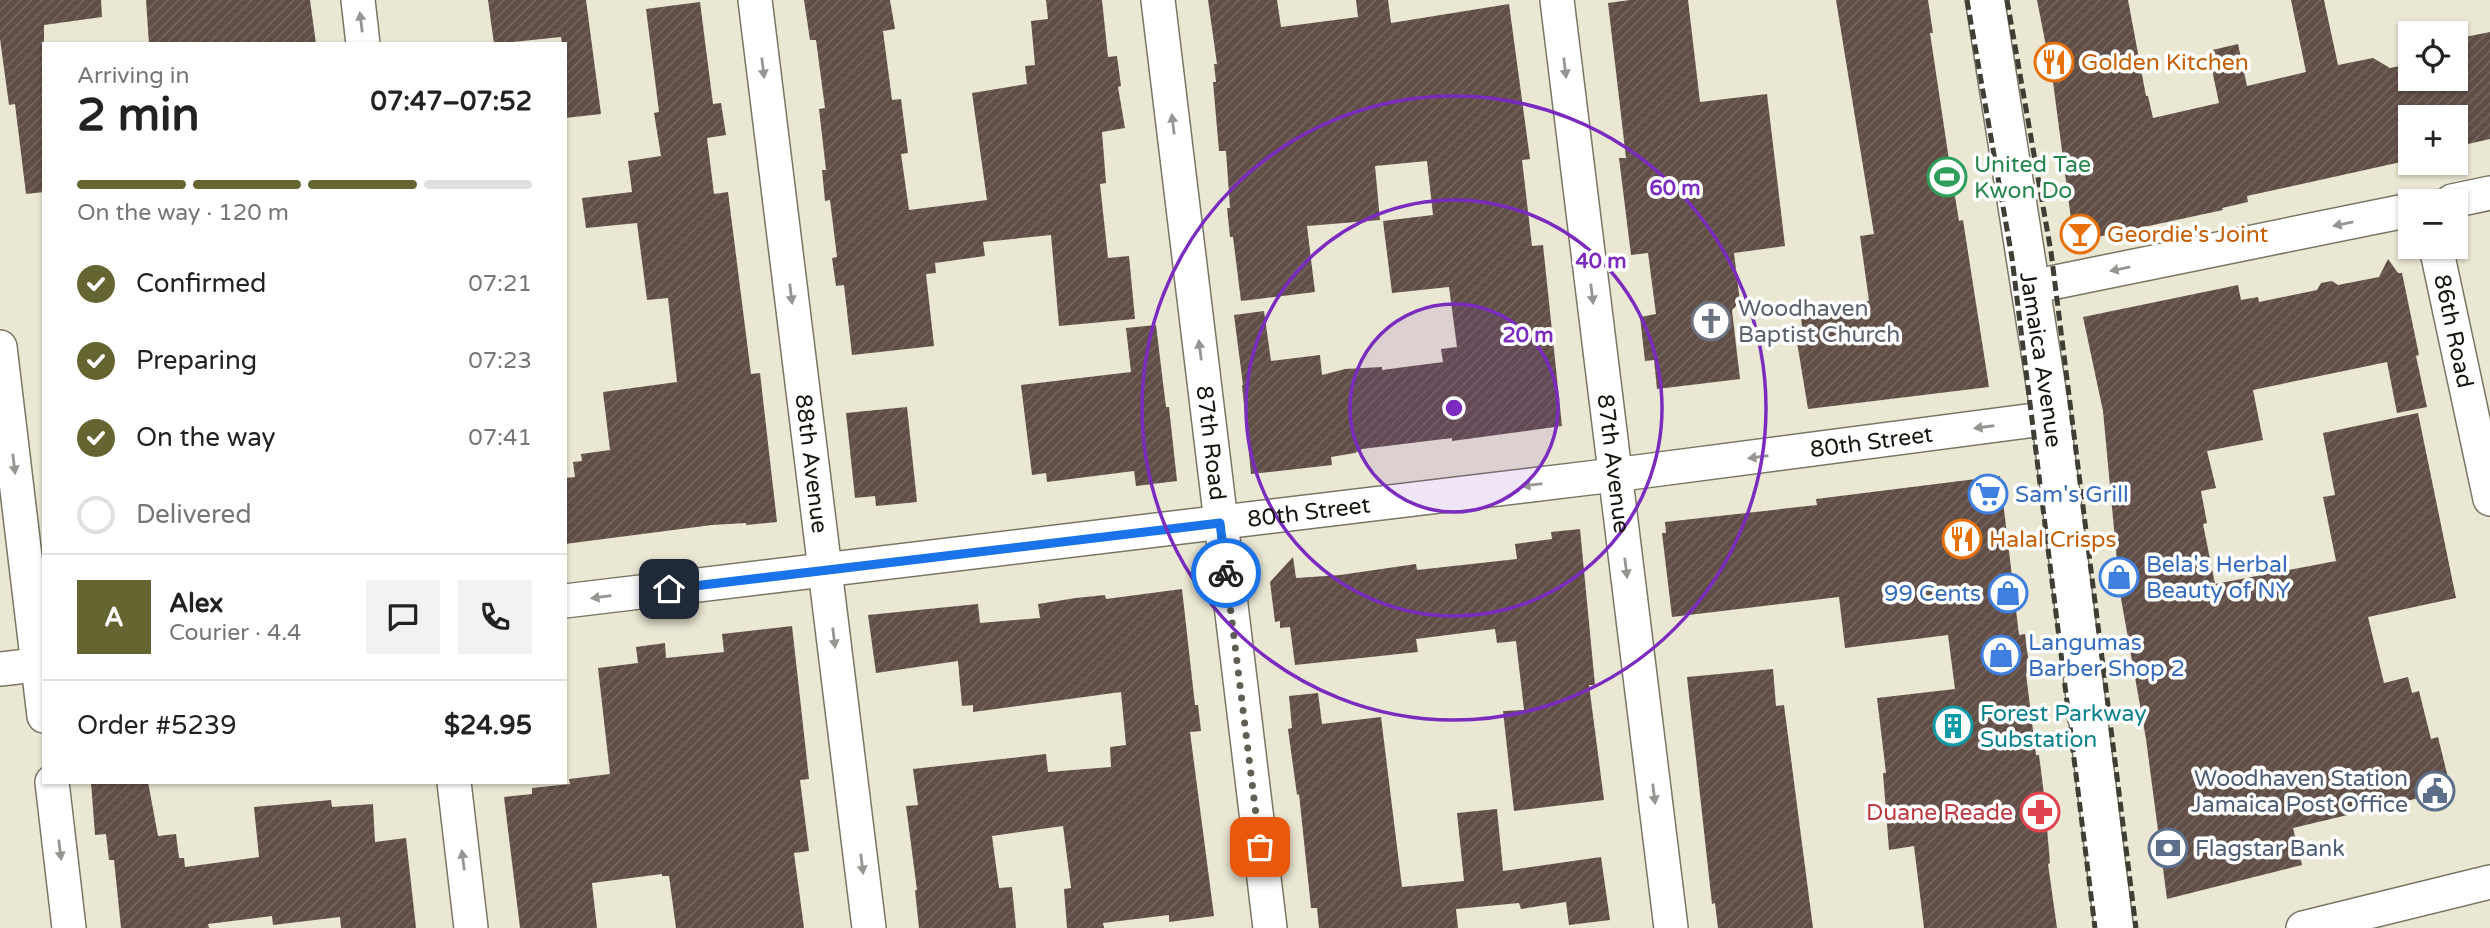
<!DOCTYPE html>
<meta charset="utf-8">
<style>
body{margin:0;font-family:"Varela Round",sans-serif;background:#f2f2f2;color:#222;height:100vh;display:flex;flex-direction:column;font-size:26px;white-space:nowrap}
*{box-sizing:border-box;margin:0}
p{font-size:23px;color:#767676}
.icon{flex:none;width:38px;height:38px;fill:none;stroke:currentColor;stroke-width:2;stroke-linecap:round;stroke-linejoin:round}
.map{position:relative;flex:1;overflow:hidden}
.side{position:absolute;left:42px;top:42px;width:525px;height:742px;display:flex;flex-direction:column;background:#fff;border-radius:0px;box-shadow:0 2px 5px #0004}
.side>*{flex:none}
.tools{position:absolute;left:2398px;top:21px;display:grid;gap:14px}
.tools a{display:grid;place-items:center;width:70px;height:70px;border-radius:0px;background:#fff;box-shadow:0 2px 5px #0004;font-size:35px}
.pin{position:absolute;display:grid;place-items:center;width:60px;height:60px;color:#fff;margin:-30px;border-radius:14px;box-shadow:0 4px 10px #0006}
.courier{position:absolute;display:grid;place-items:center;width:70px;height:70px;margin:-35px;border:5px solid #1a73e8;border-radius:50%;background:#fff;color:#222;box-shadow:0 2px 9px #0007}
.overview em{font-style:normal;font-weight:700}
.overview div{display:flex;flex-direction:column-reverse}
.overview{display:flex;align-items:center;justify-content:space-between;height:119px;padding:0 35px}
h1{font-size:46px;font-weight:700;line-height:52px}
.bar{display:grid;grid-template-columns:repeat(4,1fr);gap:10px 7px;align-content:center;height:84px;padding:0 35px}
.bar i{height:9px;border-radius:5px;background:#e0e0e0}
.bar .on{background:#656531}
.bar p{grid-column:span 4}
.line{display:flex;align-items:center;gap:18px;padding:0 35px;border-top:2px solid #e0e0e0}
.line div{flex:1}
.round{display:grid;place-items:center;flex:none;width:74px;height:74px;border-radius:0px;background:#f2f2f2}
ol{padding:0 35px;list-style:none}
li{display:flex;align-items:center;gap:21px;height:77px}
li p{margin-inline-start:auto}
li .icon{padding:7px;border-radius:50%;background:#656531;color:#fff;stroke-width:4}
li:last-child{color:#767676}
li i{width:38px;height:38px;border:4px solid #e0e0e0;border-radius:50%}
.map>svg:first-child{display:block}
.building{fill:url(#building-hatch)}
.lines{fill:none;stroke-linecap:round;stroke-linejoin:round}
.street-casing{stroke:#797665;stroke-width:36}
.secondary-casing{stroke:#797665;stroke-width:41}
.street{stroke:#fff;stroke-width:33}
.secondary{stroke:#fff;stroke-width:38}
.rail{stroke:#3f3e34;stroke-width:5;stroke-dasharray:10 5;stroke-linecap:butt}
.oneway{fill:#969592}
.done{stroke:#605e52;stroke-width:7;stroke-dasharray:0 12.6}
.route{stroke:#1a73e8;stroke-width:9}
.ring{fill:none;stroke:#7b2cbf;stroke-width:3.5}
.labels{text-anchor:middle;stroke-width:7;stroke-linejoin:round;paint-order:stroke}
.food-label{font-size:23px;fill:#c56008;stroke:#fff;text-anchor:start}
.leisure-label{font-size:23px;fill:#27864d;stroke:#fff;text-anchor:start}
.worship-label{font-size:23px;fill:#5b616d;stroke:#fff;text-anchor:start}
.street-label{font-size:23px;fill:#15140d;stroke:#fff}
.shop-label{font-size:23px;fill:#366cbe;stroke:#fff;text-anchor:start}
.culture-label{font-size:23px;fill:#0d838f;stroke:#fff;text-anchor:start}
.service-label{font-size:23px;fill:#4e5e75;stroke:#fff;text-anchor:end}
.health-label{font-size:23px;fill:#be3a42;stroke:#fff;text-anchor:end}
.centre{fill:#7b2cbf;stroke:#fff;stroke-width:3.5}
.ring-label{font-size:21px;text-anchor:middle;font-weight:bold;fill:#7b2cbf;stroke:#fff;stroke-width:7;stroke-linejoin:round;paint-order:stroke}
</style>
<div class="map">
<svg width="2490" height="928" viewBox="0 0 2490 928">
<defs>
<pattern id="building-hatch" width="6" height="6" patternUnits="userSpaceOnUse" patternTransform="scale(1.75)"><rect width="6" height="6" fill="#614f47"/><path d="M-1 1l2-2M0 6l6-6M5 7l2-2" fill="none" stroke="#73645d"/></pattern>
</defs>
<rect width="100%" height="100%" fill="#eae7d3"/>
<path class="building" d="M 0,0 L 101,0 L 102,17 L 44,25 L 44,192 L 26,194 L 15,104 L 9,105 L 0,39 Z
M 146,0 L 310,0 L 316,44 L 149,44 Z
M 488,0 L 586,0 L 601,114 L 565,118 L 565,44 L 562,44 L 561,37 L 494,44 Z
M 804,0 L 890,0 L 895,29 L 883,31 L 892,100 L 901,99 L 908,153 L 901,154 L 909,210 L 987,200 L 972,93 L 1027,84 L 1025,66 L 1035,65 L 1031,21 L 1048,19 L 1046,0 L 1102,0 L 1108,57 L 1117,56 L 1121,86 L 1118,87 L 1125,128 L 1102,132 L 1106,183 L 1100,184 L 1108,258 L 1129,256 L 1135,319 L 1059,326 L 1051,235 L 983,242 L 985,256 L 935,263 L 936,273 L 926,274 L 934,346 L 852,355 L 844,285 L 836,286 L 832,258 L 837,257 L 830,200 L 825,201 L 822,170 L 826,170 L 819,109 L 825,108 L 816,40 L 810,40 Z
M 1208,0 L 1277,0 L 1281,27 L 1358,17 L 1356,0 L 1388,0 L 1391,23 L 1509,4 L 1530,159 L 1522,160 L 1532,246 L 1543,245 L 1562,426 L 1452,441 L 1452,438 L 1362,449 L 1355,453 L 1331,457 L 1332,465 L 1251,474 L 1242,385 L 1243,385 L 1234,315 L 1264,311 L 1271,361 L 1320,355 L 1322,375 L 1345,369 L 1382,367 L 1382,370 L 1443,362 L 1441,349 L 1457,347 L 1449,287 L 1392,293 L 1383,221 L 1433,215 L 1427,161 L 1375,166 L 1380,220 L 1307,226 L 1315,292 L 1241,301 L 1233,237 L 1230,237 L 1227,208 L 1230,208 L 1226,151 L 1219,151 L 1213,82 L 1216,82 L 1214,64 L 1217,64 Z
M 1630,0 L 1688,0 L 1700,102 L 1767,94 L 1785,246 L 1734,253 L 1740,302 L 1732,310 L 1740,379 L 1657,389 L 1654,360 L 1645,361 L 1640,317 L 1656,314 L 1648,253 L 1631,255 L 1619,158 L 1626,158 L 1608,3 Z
M 1836,0 L 1928,0 L 1933,33 L 1930,33 L 1949,160 L 1959,221 L 1963,220 L 1989,387 L 1808,409 L 1797,342 L 1804,341 L 1800,311 L 1869,301 L 1860,236 L 1874,234 Z
M 2037,0 L 2128,0 L 2146,96 L 2148,96 L 2153,118 L 2219,103 L 2208,51 L 2238,44 L 2247,86 L 2306,72 L 2291,0 L 2324,0 L 2338,65 L 2373,58 L 2390,68 L 2410,64 L 2410,79 L 2455,79 L 2455,39 L 2490,32 L 2490,139 L 2455,147 L 2455,117 L 2410,117 L 2410,160 L 2247,196 L 2248,202 L 2222,208 L 2223,210 L 2074,242 L 2053,82 Z
M 700,2 L 713,104 L 721,103 L 726,135 L 707,138 L 714,194 L 728,192 L 751,374 L 760,373 L 777,522 L 746,525 L 746,523 L 712,525 L 565,544 L 565,478 L 575,477 L 573,462 L 582,461 L 581,454 L 610,450 L 603,392 L 677,382 L 668,298 L 647,300 L 637,223 L 586,228 L 582,198 L 632,192 L 628,161 L 661,156 L 654,113 L 659,112 L 646,9 Z
M 2388,259 L 2398,273 L 2402,273 L 2419,355 L 2416,356 L 2427,407 L 2397,413 L 2387,362 L 2253,390 L 2263,440 L 2207,451 L 2216,488 L 2201,491 L 2207,523 L 2203,524 L 2215,584 L 2336,561 L 2323,497 L 2335,495 L 2323,433 L 2418,413 L 2456,598 L 2368,617 L 2384,683 L 2408,677 L 2412,693 L 2419,691 L 2431,739 L 2438,737 L 2452,794 L 2420,802 L 2419,798 L 2293,828 L 2302,865 L 2167,899 L 2146,739 L 2120,593 L 2103,411 L 2083,317 L 2238,285 L 2241,300 L 2258,297 L 2259,302 L 2317,290 L 2321,283 L 2332,281 L 2338,285 L 2379,277 Z
M 1156,325 L 1166,407 L 1169,407 L 1177,481 L 1136,486 L 1134,471 L 1047,482 L 1046,473 L 1032,475 L 1021,385 L 1131,372 L 1126,328 Z
M 907,407 L 917,502 L 876,506 L 875,496 L 855,498 L 846,413 Z
M 2000,476 L 2019,635 L 2025,634 L 2030,673 L 2026,674 L 2036,755 L 2039,755 L 2044,794 L 2050,863 L 2048,864 L 2057,928 L 1924,928 L 1914,846 L 1889,850 L 1883,773 L 1886,773 L 1877,698 L 1955,689 L 1948,635 L 1845,648 L 1839,597 L 1672,617 L 1662,533 L 1666,533 L 1665,522 L 1817,505 L 1816,499 Z
M 1580,529 L 1595,685 L 1589,685 L 1604,800 L 1514,811 L 1503,711 L 1524,710 L 1516,641 L 1497,643 L 1495,629 L 1416,639 L 1418,652 L 1295,665 L 1290,627 L 1280,628 L 1280,621 L 1275,622 L 1270,582 L 1293,557 L 1296,578 L 1340,575 L 1416,564 L 1417,570 L 1517,559 L 1515,544 L 1552,539 L 1551,532 Z
M 1182,589 L 1195,705 L 1198,705 L 1201,731 L 1190,732 L 1214,916 L 1169,922 L 1169,915 L 1103,923 L 1104,928 L 1067,928 L 1064,889 L 1071,888 L 1063,826 L 992,836 L 999,888 L 1012,887 L 1016,928 L 919,928 L 915,890 L 917,890 L 906,806 L 918,805 L 913,769 L 1046,754 L 1048,772 L 1111,767 L 1110,747 L 1126,745 L 1121,692 L 973,712 L 973,705 L 962,706 L 958,661 L 876,673 L 868,615 L 978,604 L 980,623 L 1040,618 L 1038,604 L 1076,598 L 1105,595 L 1106,599 Z
M 792,626 L 809,779 L 800,780 L 809,851 L 794,853 L 804,928 L 676,928 L 669,876 L 662,876 L 662,874 L 592,883 L 597,928 L 520,928 L 504,797 L 532,794 L 532,788 L 570,784 L 569,779 L 610,774 L 598,668 L 638,663 L 636,647 L 665,643 L 666,658 L 724,652 L 722,634 Z
M 1773,669 L 1776,706 L 1784,705 L 1813,928 L 1718,928 L 1715,903 L 1712,904 L 1687,677 Z
M 1318,693 L 1322,724 L 1381,717 L 1402,887 L 1464,881 L 1457,813 L 1497,809 L 1503,871 L 1601,857 L 1610,920 L 1569,925 L 1566,902 L 1521,909 L 1519,903 L 1456,909 L 1458,928 L 1319,928 L 1317,908 L 1311,908 L 1299,794 L 1297,795 L 1288,729 L 1292,728 L 1289,696 Z
M 91,782 L 148,782 L 158,836 L 176,834 L 179,858 L 184,858 L 185,867 L 259,857 L 254,807 L 331,800 L 332,807 L 373,804 L 375,842 L 406,838 L 416,928 L 341,928 L 340,917 L 273,925 L 272,916 L 208,924 L 209,928 L 121,928 L 114,860 L 109,860 L 106,834 L 95,835 Z"/>
<g class="lines">
<defs>
<g id="street">
<path d="M 358,0 L 363,44"/>
<path id="s1" d="M 755,0 L 869,928"/>
<path id="s2" d="M 1158,0 L 1270,928"/>
<path id="s3" d="M 1557,0 L 1671,928"/>
<path d="M 2452,201 L 2490,193"/>
<path id="s4" d="M 2436,247 L 2490,499"/>
<path d="M 2031,287 L 2410,210"/>
<path d="M 0,347 L 44,716"/>
<path id="s5" d="M 565,601 L 1614,475 L 2051,418"/>
<path d="M 0,669 L 44,664"/>
<path d="M 52,782 L 69,928"/>
<path d="M 454,782 L 471,928"/>
<path d="M 2303,928 L 2490,882"/>
</g>
<g id="secondary">
<path id="s6" d="M 1985,0 L 2051,418 L 2114,928"/>
</g>
</defs>
<use href="#street" class="street-casing"/>
<use href="#secondary" class="secondary-casing"/>
<use href="#street" class="street"/>
<use href="#secondary" class="secondary"/>
<path class="rail" d="M 1967,0 L 2012,258 L 2095,928
M 2007,0 L 2051,252 L 2136,928"/>
</g>
<defs><path id="oneway-solid" d="M-6-.8H1V-3.2L6.5 0L1 3.2V.8H-6Z" transform="scale(1.75)"/></defs>
<g class="oneway">
<use href="#oneway-solid" transform="translate(361 22) rotate(-97)"/>
<use href="#oneway-solid" transform="translate(763 68) rotate(83)"/>
<use href="#oneway-solid" transform="translate(1565 68) rotate(83)"/>
<use href="#oneway-solid" transform="translate(1173 124) rotate(-97)"/>
<use href="#oneway-solid" transform="translate(2343 224) rotate(168)"/>
<use href="#oneway-solid" transform="translate(2120 269) rotate(168)"/>
<use href="#oneway-solid" transform="translate(791 294) rotate(83)"/>
<use href="#oneway-solid" transform="translate(1592 294) rotate(83)"/>
<use href="#oneway-solid" transform="translate(1200 350) rotate(-97)"/>
<use href="#oneway-solid" transform="translate(1984 427) rotate(172)"/>
<use href="#oneway-solid" transform="translate(1758 457) rotate(172)"/>
<use href="#oneway-solid" transform="translate(14 464) rotate(83)"/>
<use href="#oneway-solid" transform="translate(1532 485) rotate(173)"/>
<use href="#oneway-solid" transform="translate(1626 568) rotate(83)"/>
<use href="#oneway-solid" transform="translate(601 597) rotate(173)"/>
<use href="#oneway-solid" transform="translate(834 638) rotate(83)"/>
<use href="#oneway-solid" transform="translate(1654 794) rotate(83)"/>
<use href="#oneway-solid" transform="translate(60 850) rotate(83)"/>
<use href="#oneway-solid" transform="translate(463 860) rotate(-97)"/>
<use href="#oneway-solid" transform="translate(862 864) rotate(83)"/>
</g>
<g class="lines">
<path class="done" d="M 1226,573 L 1260,847"/>
<path class="route" d="M 669,589 L 1220,523 L 1226,573"/>
</g>
<circle cx="1454" cy="408" r="104" fill="#7b2cbf" fill-opacity=".12"/>
<g class="ring">
<circle cx="1454" cy="408" r="104"/>
<circle cx="1454" cy="408" r="208"/>
<circle cx="1454" cy="408" r="312"/>
</g>
<defs>
<symbol id="restaurant-ring" viewBox="-11 -11 22 22"><circle r="9.5" fill="#fff" stroke="#e8710a" stroke-width="1.5"/><path d="M-5-6h1v4h1v-4h1v4h1v-4h1v5L-1.5 .5V6h-2V.5L-5-1ZM5-6V6H3V1.5H1.5Q1.5-4 5-6Z" fill="#e8710a"/></symbol>
<symbol id="stadium-ring" viewBox="-11 -11 22 22"><circle r="9.5" fill="#fff" stroke="#2e9e5b" stroke-width="1.5"/><path d="M0-5a6.5 5 0 1 0 0 10a6.5 5 0 1 0 0-10ZM-3.5-1.8h7v3.6h-7Z" fill="#2e9e5b"/></symbol>
<symbol id="bar-ring" viewBox="-11 -11 22 22"><circle r="9.5" fill="#fff" stroke="#e8710a" stroke-width="1.5"/><path d="M-6-5H6L.8 .8V4.5H3.5V6h-7V4.5H-.8V.8Z" fill="#e8710a"/></symbol>
<symbol id="church-ring" viewBox="-11 -11 22 22"><circle r="9.5" fill="#fff" stroke="#6b7280" stroke-width="1.5"/><path d="M-1.2-6h2.4v3.5h3.3v2.4h-3.3V6h-2.4V-.1h-3.3v-2.4h3.3Z" fill="#6b7280"/></symbol>
<symbol id="supermarket-ring" viewBox="-11 -11 22 22"><circle r="9.5" fill="#fff" stroke="#3f7fe0" stroke-width="1.5"/><path d="M-6-5.5h2.5l.6 2H6L4.5 2H-2.5L-4.4-4H-6ZM-1.5 3.2a1.3 1.3 0 1 0 .1 0ZM3 3.2a1.3 1.3 0 1 0 .1 0Z" fill="#3f7fe0"/></symbol>
<symbol id="shop-ring" viewBox="-11 -11 22 22"><circle r="9.5" fill="#fff" stroke="#3f7fe0" stroke-width="1.5"/><path d="M-5-2.5h2.3a2.7 3.5 0 0 1 5.4 0H5L5.5 6h-11ZM-1.5-2.5h3a1.5 2.3 0 0 0-3 0Z" fill="#3f7fe0"/></symbol>
<symbol id="building-ring" viewBox="-11 -11 22 22"><circle r="9.5" fill="#fff" stroke="#0f9aa8" stroke-width="1.5"/><path d="M-4-6H4V6H1V3H-1V6H-4ZM-2.5-4.3h1.7v1.8h-1.7ZM.8-4.3h1.7v1.8H.8ZM-2.5-1h1.7V.8h-1.7ZM.8-1h1.7V.8H.8Z" fill="#0f9aa8"/></symbol>
<symbol id="civic-ring" viewBox="-11 -11 22 22"><circle r="9.5" fill="#fff" stroke="#5c6f8a" stroke-width="1.5"/><path d="M-.6-6.5H3V-4.5H.6V-3L4-1V1h2V6H-6V1h2V-1L-.6-3ZM-1.2 2.5V6h2.4V2.5Z" fill="#5c6f8a"/></symbol>
<symbol id="pharmacy-ring" viewBox="-11 -11 22 22"><circle r="9.5" fill="#fff" stroke="#e0444e" stroke-width="1.5"/><path d="M-2-6h4v4h4v4h-4v4h-4v-4h-4v-4h4Z" fill="#e0444e"/></symbol>
<symbol id="bank-ring" viewBox="-11 -11 22 22"><circle r="9.5" fill="#fff" stroke="#5c6f8a" stroke-width="1.5"/><path d="M-6-4H6V4H-6ZM0-2.3a2.3 2.3 0 1 0 0 4.6a2.3 2.3 0 1 0 0-4.6Z" fill="#5c6f8a"/></symbol>
</defs>
<g fill-rule="evenodd">
<use href="#restaurant-ring" x="2032" y="40" width="44" height="44"/>
<use href="#stadium-ring" x="1925" y="155" width="44" height="44"/>
<use href="#bar-ring" x="2058" y="212" width="44" height="44"/>
<use href="#church-ring" x="1689" y="299" width="44" height="44"/>
<use href="#supermarket-ring" x="1966" y="472" width="44" height="44"/>
<use href="#restaurant-ring" x="1940" y="517" width="44" height="44"/>
<use href="#shop-ring" x="2097" y="555" width="44" height="44"/>
<use href="#shop-ring" x="1986" y="571" width="44" height="44"/>
<use href="#shop-ring" x="1979" y="633" width="44" height="44"/>
<use href="#building-ring" x="1931" y="704" width="44" height="44"/>
<use href="#civic-ring" x="2413" y="769" width="44" height="44"/>
<use href="#pharmacy-ring" x="2018" y="790" width="44" height="44"/>
<use href="#bank-ring" x="2146" y="826" width="44" height="44"/>
</g>
<g class="labels">
<g class="food-label">
<text x="2081" y="70">Golden Kitchen</text>
<text x="2107" y="242">Geordie's Joint</text>
<text x="1989" y="547">Halal Crisps</text>
</g>
<g class="leisure-label">
<text x="1974" y="172">United Tae<tspan x="1974" dy="26">Kwon Do</tspan></text>
</g>
<g class="worship-label">
<text x="1738" y="316">Woodhaven<tspan x="1738" dy="26">Baptist Church</tspan></text>
</g>
<g class="street-label">
<text dy="8" stroke="none"><textPath href="#s4" startOffset="86">86th Road</textPath></text>
<text dy="8" stroke="none"><textPath href="#s6" startOffset="364">Jamaica Avenue</textPath></text>
<text dy="8" stroke="none"><textPath href="#s5" startOffset="1316">80th Street</textPath></text>
<text dy="8" stroke="none"><textPath href="#s2" startOffset="446">87th Road</textPath></text>
<text dy="8" stroke="none"><textPath href="#s1" startOffset="467">88th Avenue</textPath></text>
<text dy="8" stroke="none"><textPath href="#s3" startOffset="467">87th Avenue</textPath></text>
<text dy="8" stroke="none"><textPath href="#s5" startOffset="749">80th Street</textPath></text>
</g>
<g class="shop-label">
<text x="2015" y="502">Sam's Grill</text>
<text x="2146" y="572">Bela's Herbal<tspan x="2146" dy="26">Beauty of NY</tspan></text>
<text x="1981" y="601" text-anchor="end">99 Cents</text>
<text x="2028" y="650">Langumas<tspan x="2028" dy="26">Barber Shop 2</tspan></text>
</g>
<g class="culture-label">
<text x="1980" y="721">Forest Parkway<tspan x="1980" dy="26">Substation</tspan></text>
</g>
<g class="service-label">
<text x="2408" y="786">Woodhaven Station<tspan x="2408" dy="26">Jamaica Post Office</tspan></text>
<text x="2195" y="856" text-anchor="start">Flagstar Bank</text>
</g>
<g class="health-label">
<text x="2013" y="820">Duane Reade</text>
</g>
</g>
<circle cx="1454" cy="408" r="10" class="centre"/>
<g class="ring-label">
<text x="1675" y="195">60 m</text>
<text x="1601" y="268">40 m</text>
<text x="1528" y="342">20 m</text>
</g>
</svg>
<div class="tools">
<a><svg class="icon" aria-label="locate" viewBox="0 0 24 24"><circle cx="12" cy="12" r="6"/><path d="M12 2v4M12 18v4M2 12h4M18 12h4"/></svg></a>
<a>+</a>
<a>−</a>
</div>
<div class="pin" style="left:1260px;top:847px;background:#ea580c"><svg class="icon" aria-label="bag" viewBox="0 0 24 24"><path d="M5 8h14l-1 12H6zM9 8a3 3 0 0 1 6 0"/></svg></div>
<div class="pin" style="left:669px;top:589px;background:#1f2937"><svg class="icon" aria-label="home" viewBox="0 0 24 24"><path d="M3 11l9-7 9 7M6 9v11h12V9"/></svg></div>
<div class="courier" style="left:1226px;top:573px"><svg class="icon" aria-label="bike" viewBox="0 0 24 24"><circle cx="6" cy="16" r="4"/><circle cx="18" cy="16" r="4"/><path d="M6 16l4-8h5l3 8M10 8l3 8H6M13 5h3"/></svg></div>
<section class="side">
<div class="overview"><div><h1>2 min</h1><p>Arriving in</p></div><em>07:47–07:52</em></div>
<div class="bar"><i class="on"></i><i class="on"></i><i class="on"></i><i></i><p>On the way · 120 m</p></div>
<ol>
<li><svg class="icon" aria-label="check" viewBox="0 0 24 24"><path d="M5 12l5 5 9-10"/></svg>Confirmed<p>07:21</p></li>
<li><svg class="icon" aria-label="check" viewBox="0 0 24 24"><path d="M5 12l5 5 9-10"/></svg>Preparing<p>07:23</p></li>
<li><svg class="icon" aria-label="check" viewBox="0 0 24 24"><path d="M5 12l5 5 9-10"/></svg>On the way<p>07:41</p></li>
<li><i></i>Delivered</li>
</ol>
<div class="line" style="height:126px"><b class="round" style="background:#656531;color:#fff">A</b><div><b>Alex</b><p>Courier · 4.4</p></div><a class="round"><svg class="icon" aria-label="chat" viewBox="0 0 24 24"><path d="M4 5h16v11H9l-5 4z"/></svg></a><a class="round"><svg class="icon" aria-label="phone" viewBox="0 0 24 24"><path d="M5 4h4l2 5-3 2q2 4 5 5l2-3 5 2v4C11 20 4 13 5 4z"/></svg></a></div>
<div class="line" style="height:91px"><div>Order #5239</div><b>$24.95</b></div>
</section>
</div>
